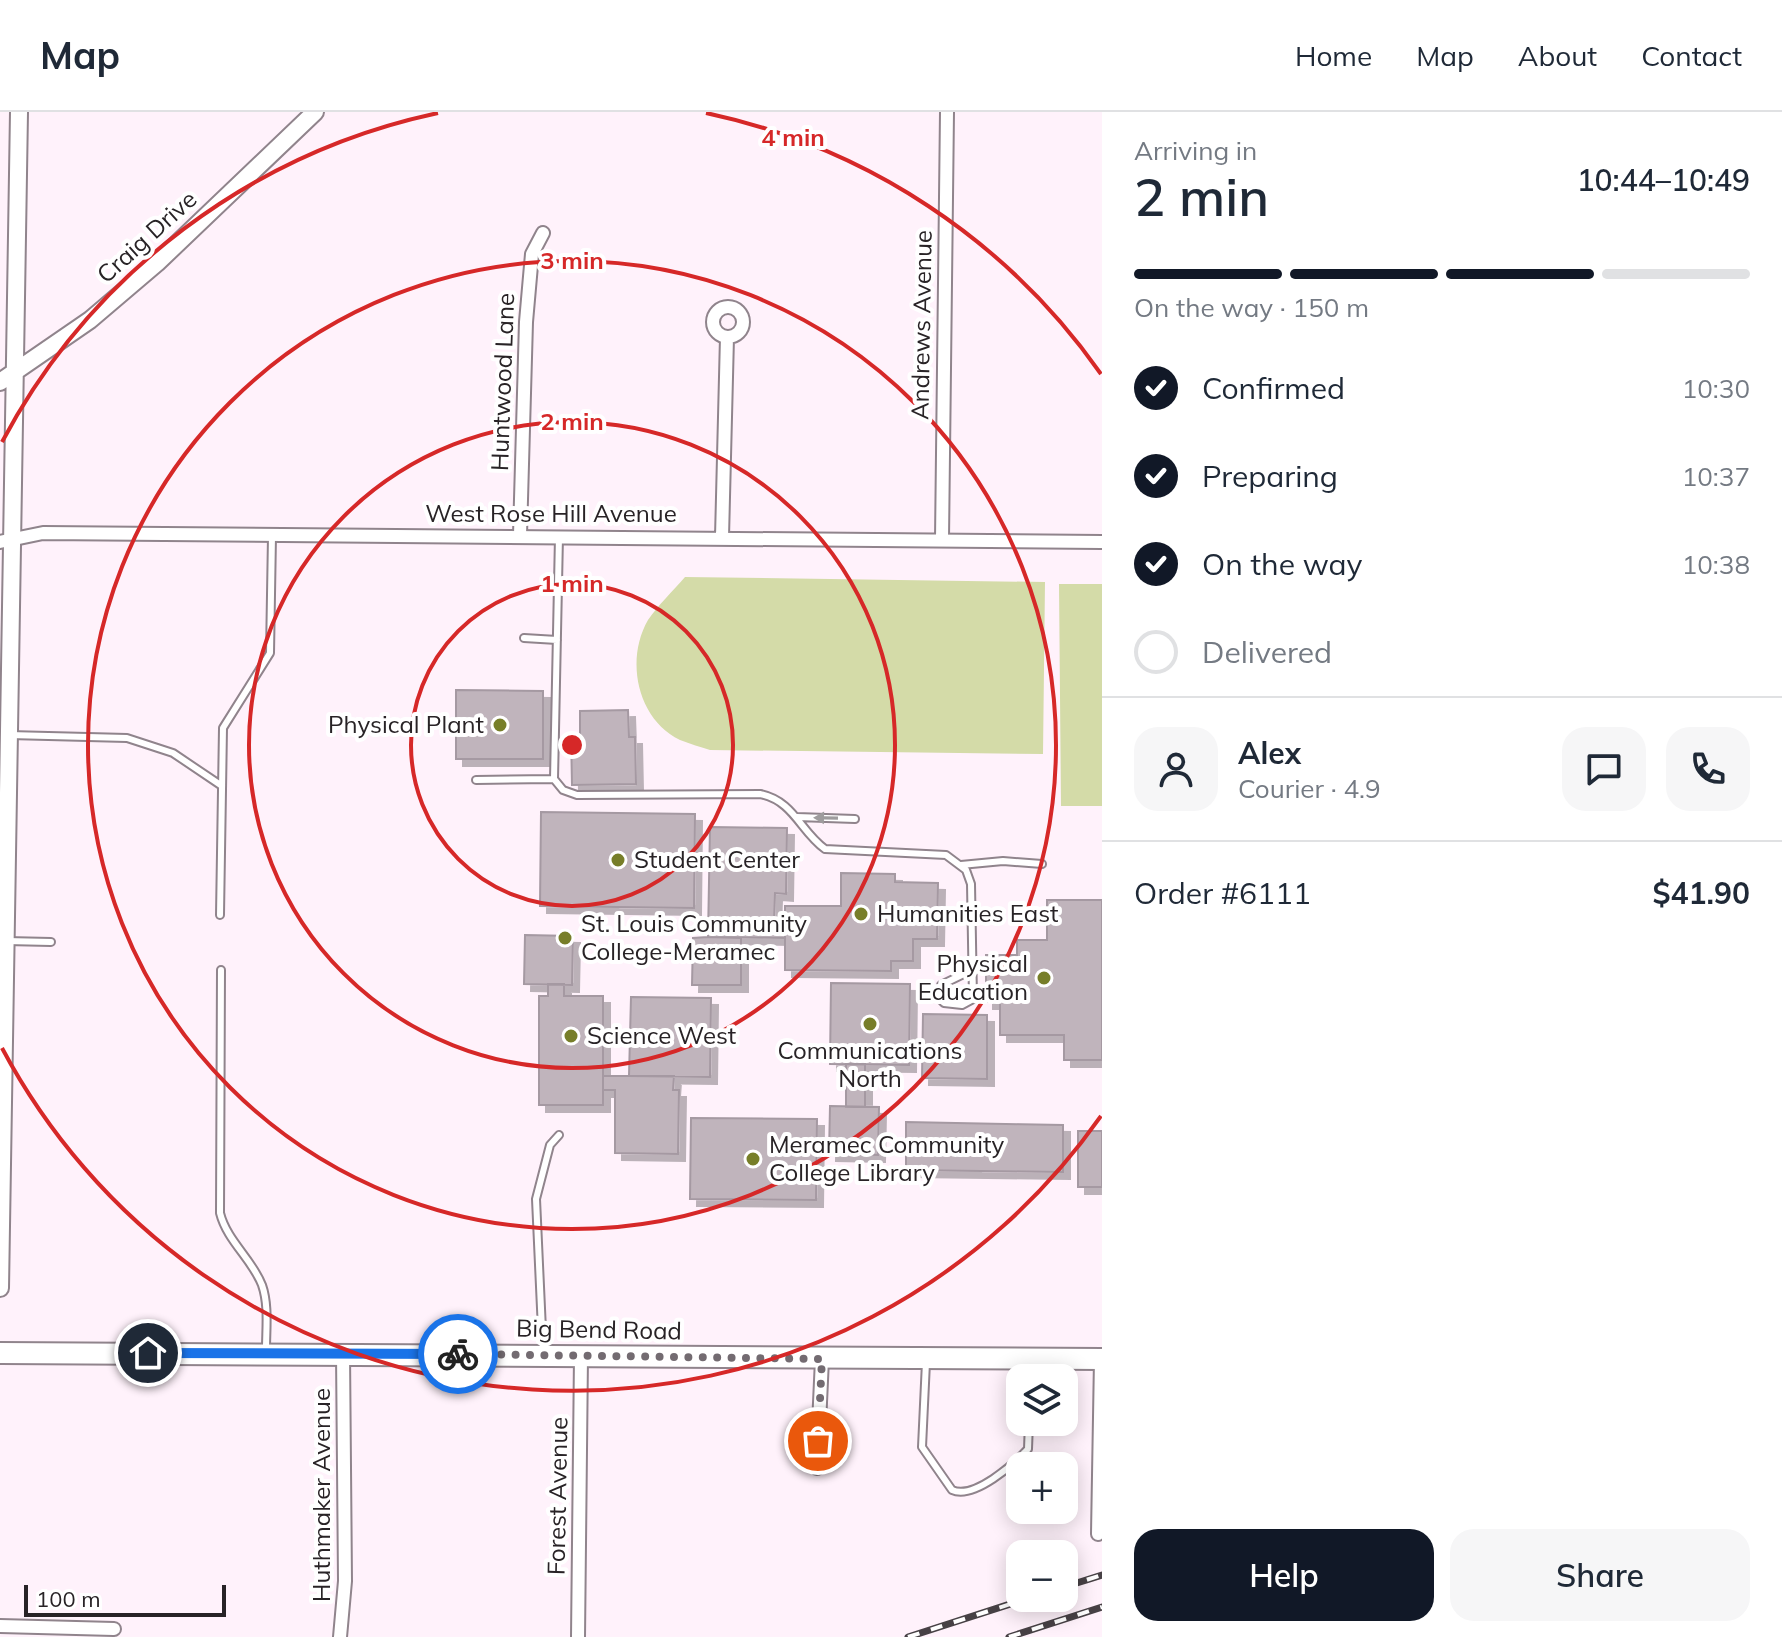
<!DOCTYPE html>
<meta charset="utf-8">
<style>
body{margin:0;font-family:Mulish,sans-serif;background:#f6f6f7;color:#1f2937;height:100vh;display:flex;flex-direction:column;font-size:30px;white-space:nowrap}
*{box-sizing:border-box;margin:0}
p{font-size:26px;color:#747a83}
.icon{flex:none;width:44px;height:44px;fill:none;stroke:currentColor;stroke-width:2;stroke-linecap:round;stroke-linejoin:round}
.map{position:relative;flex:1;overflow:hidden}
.side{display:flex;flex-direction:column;background:#fff;width:680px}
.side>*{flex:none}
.controls{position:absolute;left:1006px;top:1252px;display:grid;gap:16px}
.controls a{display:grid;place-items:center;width:72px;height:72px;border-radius:16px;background:#fff;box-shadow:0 4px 20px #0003;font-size:40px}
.scale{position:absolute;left:24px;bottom:20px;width:202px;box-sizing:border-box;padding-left:8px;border:4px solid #282326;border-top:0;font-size:22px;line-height:28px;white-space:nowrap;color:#282326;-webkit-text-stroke:6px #fff;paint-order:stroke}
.pin{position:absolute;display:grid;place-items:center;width:68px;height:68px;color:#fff;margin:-34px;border:4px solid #fff;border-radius:50%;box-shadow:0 2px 8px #0007}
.courier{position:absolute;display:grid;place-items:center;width:80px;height:80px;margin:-40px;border:6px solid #1a73e8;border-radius:50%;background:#fff;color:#222;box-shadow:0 2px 10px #0007}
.headline em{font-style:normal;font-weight:600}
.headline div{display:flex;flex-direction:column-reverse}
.headline{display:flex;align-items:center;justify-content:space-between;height:136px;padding:0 32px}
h1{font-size:52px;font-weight:600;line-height:60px}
.bar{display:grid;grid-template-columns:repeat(4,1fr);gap:12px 8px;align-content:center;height:96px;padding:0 32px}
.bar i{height:10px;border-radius:6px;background:#e0e1e3}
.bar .active{background:#111827}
.bar p{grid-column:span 4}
.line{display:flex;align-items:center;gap:20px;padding:0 32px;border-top:2px solid #e0e1e3}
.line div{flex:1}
.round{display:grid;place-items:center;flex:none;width:84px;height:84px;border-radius:24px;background:#f6f6f7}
ol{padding:0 32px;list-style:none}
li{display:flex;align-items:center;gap:24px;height:88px}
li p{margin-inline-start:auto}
li .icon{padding:8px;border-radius:50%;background:#111827;color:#fff;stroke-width:4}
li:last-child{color:#747a83}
li i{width:44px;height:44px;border:4px solid #e0e1e3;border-radius:50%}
.action{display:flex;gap:16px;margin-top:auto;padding:16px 32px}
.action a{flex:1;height:92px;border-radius:24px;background:#111827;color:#fff;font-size:32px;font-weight:600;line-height:92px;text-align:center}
.action a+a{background:#f6f6f7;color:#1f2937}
header{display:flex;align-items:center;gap:48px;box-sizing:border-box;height:112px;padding:0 40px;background:#fff;border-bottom:2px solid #e0e1e3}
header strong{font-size:38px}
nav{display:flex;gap:44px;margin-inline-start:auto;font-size:28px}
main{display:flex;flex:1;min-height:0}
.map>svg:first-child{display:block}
.green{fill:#d4dba8}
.building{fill:#c0b4bc;stroke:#a599a2;stroke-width:2;filter:url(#shadow)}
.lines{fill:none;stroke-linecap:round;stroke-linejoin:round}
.service-casing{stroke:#90848c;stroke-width:10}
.minor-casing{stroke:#90848c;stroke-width:16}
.tertiary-casing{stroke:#90848c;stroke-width:20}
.primary-casing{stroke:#90848c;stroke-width:24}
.service{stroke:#fff;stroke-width:6}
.minor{stroke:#fff;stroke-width:12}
.tertiary{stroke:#fff;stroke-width:16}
.primary{stroke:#fff;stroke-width:20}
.rail-casing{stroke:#474145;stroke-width:7}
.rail{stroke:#fff;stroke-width:4;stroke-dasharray:12;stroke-linecap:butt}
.oneway{fill:#9e9c9d}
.done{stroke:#736b71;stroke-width:8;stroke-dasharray:0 14.4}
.route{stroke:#1a73e8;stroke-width:10}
.ring{fill:none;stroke:#d62828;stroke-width:4}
.poi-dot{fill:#777e29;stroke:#fff;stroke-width:3}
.labels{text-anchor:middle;stroke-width:8;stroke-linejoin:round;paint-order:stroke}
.street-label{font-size:24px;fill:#282326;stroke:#fff}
.poi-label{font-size:24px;fill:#282326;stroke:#fff;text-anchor:start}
.centre{fill:#d62828;stroke:#fff;stroke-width:4}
.ring-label{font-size:24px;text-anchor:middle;font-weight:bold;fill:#d62828;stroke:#fff;stroke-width:8;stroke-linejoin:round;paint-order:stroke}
</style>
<header>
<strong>Map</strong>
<nav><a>Home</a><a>Map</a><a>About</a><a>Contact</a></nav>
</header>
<main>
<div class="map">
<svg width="1102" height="1525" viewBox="0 0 1102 1525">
<defs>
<filter id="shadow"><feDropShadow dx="7" dy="7" stdDeviation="0" flood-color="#0004"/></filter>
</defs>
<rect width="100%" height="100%" fill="#fff2fb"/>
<path class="green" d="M 685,465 L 1045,470 L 1043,642 L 710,638 C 701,635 690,632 680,628 C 637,607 625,548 648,508 C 658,493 673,479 685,465 Z
M 1059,472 L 1102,472 L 1102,694 L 1061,694 Z"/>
<path class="building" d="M 456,578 L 543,579 L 543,647 L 456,647 Z
M 628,598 L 629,625 L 635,625 L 636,672 L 572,673 L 571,623 L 580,623 L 580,599 Z
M 541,700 L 695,702 L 694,796 L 540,794 Z
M 710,715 L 787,716 L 786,782 L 775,781 L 774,810 L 785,811 L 785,826 L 708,825 Z
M 841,761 L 895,762 L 895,770 L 938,771 L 937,827 L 913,827 L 913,849 L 891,849 L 891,859 L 785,858 L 785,794 L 841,794 Z
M 1047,788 L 1102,788 L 1102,948 L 1064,948 L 1064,923 L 1000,923 L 1000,890 L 986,890 L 986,843 L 1017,843 L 1017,828 L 1047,828 Z
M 525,823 L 573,824 L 572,873 L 524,872 Z
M 708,825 L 741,826 L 741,873 L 692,873 L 693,826 Z
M 831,871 L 910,872 L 909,953 L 830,952 Z
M 548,872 L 564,872 L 564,884 L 603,884 L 603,993 L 539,993 L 539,884 L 548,884 Z
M 631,885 L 711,886 L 710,965 L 629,964 Z
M 923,902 L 987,903 L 987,967 L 922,966 Z
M 846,952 L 865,952 L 865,995 L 846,995 Z
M 603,964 L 674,964 L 673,978 L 679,978 L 678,1042 L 615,1041 L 615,978 L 603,978 Z
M 830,994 L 879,995 L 878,1043 L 829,1042 Z
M 691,1006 L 817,1007 L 816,1088 L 690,1087 Z
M 906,1010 L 1063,1013 L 1063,1060 L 906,1058 Z
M 1078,1019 L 1102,1019 L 1102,1075 L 1078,1075 Z"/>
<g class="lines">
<defs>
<path id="service" d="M 524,526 L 557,528
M 9,623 L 127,626 L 173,641 L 222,674
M 554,667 L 559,424
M 476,668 L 554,667 L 563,678 L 577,683 L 760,682 C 794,689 800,719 825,737 L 946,743 L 966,758 L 971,772 L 973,887 L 962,893 L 944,891 L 939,886 L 941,873 L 972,858
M 797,705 L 855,707
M 961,753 L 1003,749 L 1042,752
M 220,803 L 223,616 L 270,541 L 272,424
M 6,829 L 51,830
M 221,858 L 220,1101 C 227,1129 252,1147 262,1173 C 269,1193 266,1217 266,1237
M 543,1240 L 536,1087 L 550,1033 L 559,1023
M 926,1250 L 922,1335 L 952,1378 C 974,1388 1014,1352 1028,1337 L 1029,1310
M 1031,1266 L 1032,1250
M 1023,1354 L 1024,1341
M 1019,1386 L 1020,1375"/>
<path id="minor" d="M713 210a15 15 0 1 1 30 0a15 15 0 1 1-30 0Z
M 520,423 L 526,210 L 532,142 L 543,121
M 722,425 L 727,225
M 942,427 L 947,0
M 0,430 L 43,421 L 1102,430
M 817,1356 L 822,1247
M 1098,1422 L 1101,1247
M 0,1514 L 114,1517
M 340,1525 L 345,1469 L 343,1241
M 578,1525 L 581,1244"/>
<path id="tertiary" d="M 0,270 L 90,208 L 157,151 L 315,0
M 0,1176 L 19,0"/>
<path id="primary" d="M 0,1241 L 1102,1247"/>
</defs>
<use href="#service" class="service-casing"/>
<use href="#minor" class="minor-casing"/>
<use href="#tertiary" class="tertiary-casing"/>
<use href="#primary" class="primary-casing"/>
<use href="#service" class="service"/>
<use href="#minor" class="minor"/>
<use href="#tertiary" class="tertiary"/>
<use href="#primary" class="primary"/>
<defs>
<path id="rail" d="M 1064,1475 L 1102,1463
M 908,1525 L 1029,1486
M 1009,1525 L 1102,1495"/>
</defs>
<use href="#rail" class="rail-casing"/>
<use href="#rail" class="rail"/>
</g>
<defs><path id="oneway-solid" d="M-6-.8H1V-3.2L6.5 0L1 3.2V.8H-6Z" transform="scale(2)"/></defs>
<use class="oneway" href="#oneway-solid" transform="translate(826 706) rotate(-179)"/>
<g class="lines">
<path class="done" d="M 458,1242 L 822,1247 L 818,1329"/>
<path class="route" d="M 148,1241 L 458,1242"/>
</g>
<g class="ring">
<circle cx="572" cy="633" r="161"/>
<circle cx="572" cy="633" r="323"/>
<circle cx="572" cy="633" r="484"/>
<path d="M1101 1004A646 646 0 0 1 2 936M2 330A646 646 0 0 1 438 1M706 1A646 646 0 0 1 1101 262"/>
</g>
<g class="poi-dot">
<circle cx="500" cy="613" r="8"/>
<circle cx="618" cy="748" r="8"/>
<circle cx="861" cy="802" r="8"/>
<circle cx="565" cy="826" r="8"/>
<circle cx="1044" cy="866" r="8"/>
<circle cx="870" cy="912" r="8"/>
<circle cx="571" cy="924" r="8"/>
<circle cx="753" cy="1047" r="8"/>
</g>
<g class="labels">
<g class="street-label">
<text transform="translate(147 125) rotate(-42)" y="8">Craig Drive</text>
<text transform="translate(922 213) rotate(-89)" y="8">Andrews Avenue</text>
<text transform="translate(503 270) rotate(-88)" y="8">Huntwood Lane</text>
<text x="551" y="410">West Rose Hill Avenue</text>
<text transform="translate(599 1218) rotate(1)" y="8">Big Bend Road</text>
<text transform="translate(322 1383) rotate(-90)" y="8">Huthmaker Avenue</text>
<text transform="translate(558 1384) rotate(-89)" y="8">Forest Avenue</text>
</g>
<g class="poi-label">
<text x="484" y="621" text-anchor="end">Physical Plant</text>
<text x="634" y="756">Student Center</text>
<text x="877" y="810">Humanities East</text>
<text x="581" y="820">St. Louis Community<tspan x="581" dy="28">College-Meramec</tspan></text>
<text x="1028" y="860" text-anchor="end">Physical<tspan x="1028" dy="28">Education</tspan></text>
<text x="587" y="932">Science West</text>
<text x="870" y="947" text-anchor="middle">Communications<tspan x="870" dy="28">North</tspan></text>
<text x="769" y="1041">Meramec Community<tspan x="769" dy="28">College Library</tspan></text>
</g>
</g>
<circle cx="572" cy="633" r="12" class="centre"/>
<g class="ring-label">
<text x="793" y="34">4 min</text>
<text x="572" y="157">3 min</text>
<text x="572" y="318">2 min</text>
<text x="572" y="480">1 min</text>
</g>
</svg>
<div class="controls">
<a><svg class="icon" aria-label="layers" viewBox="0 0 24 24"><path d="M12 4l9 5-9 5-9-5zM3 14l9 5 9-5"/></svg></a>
<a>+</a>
<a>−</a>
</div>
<div class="scale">100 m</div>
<div class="pin" style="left:818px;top:1329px;background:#ea580c"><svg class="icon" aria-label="bag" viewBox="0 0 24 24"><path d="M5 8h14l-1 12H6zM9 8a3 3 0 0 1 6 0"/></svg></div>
<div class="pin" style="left:148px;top:1241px;background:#1f2937"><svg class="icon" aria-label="home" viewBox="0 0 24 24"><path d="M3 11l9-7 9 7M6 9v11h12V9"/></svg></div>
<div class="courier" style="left:458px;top:1242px"><svg class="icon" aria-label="bike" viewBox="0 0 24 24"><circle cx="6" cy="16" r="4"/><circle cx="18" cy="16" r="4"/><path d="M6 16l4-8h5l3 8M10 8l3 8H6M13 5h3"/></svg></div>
</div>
<section class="side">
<div class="headline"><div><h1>2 min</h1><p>Arriving in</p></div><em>10:44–10:49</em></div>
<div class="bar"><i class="active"></i><i class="active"></i><i class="active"></i><i></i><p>On the way · 150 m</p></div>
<ol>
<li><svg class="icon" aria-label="check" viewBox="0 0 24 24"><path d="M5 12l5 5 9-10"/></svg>Confirmed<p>10:30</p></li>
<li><svg class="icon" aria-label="check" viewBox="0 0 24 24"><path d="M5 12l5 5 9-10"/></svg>Preparing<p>10:37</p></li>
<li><svg class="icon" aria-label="check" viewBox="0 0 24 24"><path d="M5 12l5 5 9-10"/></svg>On the way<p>10:38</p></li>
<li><i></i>Delivered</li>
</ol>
<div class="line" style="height:144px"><a class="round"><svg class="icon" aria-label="person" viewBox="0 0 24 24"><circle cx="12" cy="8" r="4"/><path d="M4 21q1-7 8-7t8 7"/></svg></a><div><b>Alex</b><p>Courier · 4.9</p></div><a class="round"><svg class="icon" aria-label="chat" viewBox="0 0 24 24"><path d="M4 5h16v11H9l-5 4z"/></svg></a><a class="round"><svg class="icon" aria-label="phone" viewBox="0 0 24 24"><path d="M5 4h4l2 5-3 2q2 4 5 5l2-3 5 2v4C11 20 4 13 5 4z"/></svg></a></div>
<div class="line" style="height:104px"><div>Order #6111</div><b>$41.90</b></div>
<div class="action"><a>Help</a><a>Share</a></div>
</section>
</main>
